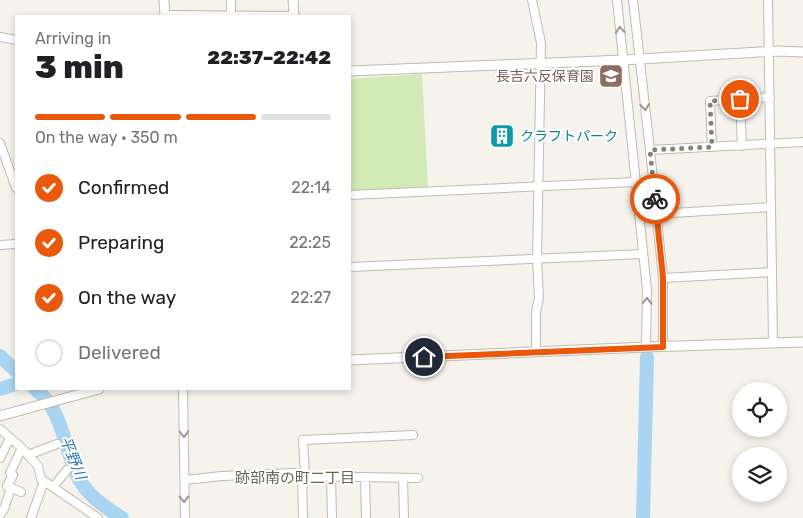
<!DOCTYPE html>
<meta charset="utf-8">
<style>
body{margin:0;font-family:Rubik,"Noto Sans JP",sans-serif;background:#f6f6f6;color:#202124;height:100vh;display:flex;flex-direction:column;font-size:19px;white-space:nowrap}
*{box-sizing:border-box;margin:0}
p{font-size:16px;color:#757577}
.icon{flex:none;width:28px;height:28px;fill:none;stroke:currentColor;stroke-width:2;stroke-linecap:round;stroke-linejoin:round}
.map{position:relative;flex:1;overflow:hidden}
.panel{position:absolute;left:15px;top:15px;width:336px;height:375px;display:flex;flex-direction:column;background:#fff;border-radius:0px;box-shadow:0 2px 8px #0003}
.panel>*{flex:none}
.controls{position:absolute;left:732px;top:382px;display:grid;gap:10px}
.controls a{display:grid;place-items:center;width:55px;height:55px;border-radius:50%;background:#fff;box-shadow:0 2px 8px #0003;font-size:25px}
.pin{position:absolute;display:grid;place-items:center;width:42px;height:42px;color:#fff;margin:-21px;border:2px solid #fff;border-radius:50%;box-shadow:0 1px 5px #0007}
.courier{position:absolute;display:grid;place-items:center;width:50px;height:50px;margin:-25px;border:4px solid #ea580c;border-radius:50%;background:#fff;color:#222;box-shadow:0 1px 6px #0007}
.head em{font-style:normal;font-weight:800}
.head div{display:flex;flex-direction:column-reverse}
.head{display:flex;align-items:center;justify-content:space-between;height:85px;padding:0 20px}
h1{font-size:32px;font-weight:800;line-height:38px}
.bar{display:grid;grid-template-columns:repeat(4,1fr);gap:8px 5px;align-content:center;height:60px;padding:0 20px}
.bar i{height:6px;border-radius:4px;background:#e0e0e0}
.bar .selected{background:#ea580c}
.bar p{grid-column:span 4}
ol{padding:0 20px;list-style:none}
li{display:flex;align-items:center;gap:15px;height:55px}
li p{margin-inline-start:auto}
li .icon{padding:5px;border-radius:50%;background:#ea580c;color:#fff;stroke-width:4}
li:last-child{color:#757577}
li i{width:28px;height:28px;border:2px solid #e0e0e0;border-radius:50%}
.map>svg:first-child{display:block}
.green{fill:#d2eab5}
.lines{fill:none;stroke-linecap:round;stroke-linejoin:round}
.river{stroke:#a9d4f2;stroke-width:14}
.minor-casing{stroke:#c2bbae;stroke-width:10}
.tertiary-casing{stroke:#c2bbae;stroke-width:11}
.minor{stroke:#fff;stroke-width:8}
.tertiary{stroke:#fff;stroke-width:9}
.oneway{stroke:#9c9892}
.done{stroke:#878178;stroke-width:5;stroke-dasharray:0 9}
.route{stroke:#ea580c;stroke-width:6}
.labels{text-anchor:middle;stroke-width:4;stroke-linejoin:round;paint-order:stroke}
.education-label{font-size:14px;fill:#785e54;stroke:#fff;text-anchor:end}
.culture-label{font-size:14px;fill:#0d838f;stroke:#fff;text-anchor:start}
.water-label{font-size:15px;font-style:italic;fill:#2e7ab2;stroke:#fff}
.neighbourhood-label{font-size:15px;fill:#6e6250;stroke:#fff}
</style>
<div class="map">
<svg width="803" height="518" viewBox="0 0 803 518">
<rect width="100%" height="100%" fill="#f6f3ec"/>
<path class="green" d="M 422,74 L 428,187 L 350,191 L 350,79 Z"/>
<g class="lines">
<path class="river" d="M 0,356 L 16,371
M 0,389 L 16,384
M 35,389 C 62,408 64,447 77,475 C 86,495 105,507 122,518
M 643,518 L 647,357"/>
<defs>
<path id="minor" d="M 231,0 L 231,16
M 532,0 L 541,43 L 537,259 L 539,297 L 536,313 L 536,352
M 617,0 L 647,290 L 646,347
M 633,0 L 650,150 L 663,278 L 663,347
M 768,0 L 773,343
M 165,15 L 294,16
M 0,37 L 16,40
M 740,99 L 742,146
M 0,143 L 16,188
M 712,147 L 710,101 L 770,97
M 650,150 L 803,142
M 350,195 L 635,182
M 656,214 L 771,207
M 0,245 L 16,244
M 350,267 L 643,254
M 663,278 L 772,272
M 183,389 L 185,518
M 0,429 L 22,448 L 38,466 L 41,479 L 98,518
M 28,455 L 57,444
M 0,458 L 10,438
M 302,476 L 303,518
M 305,476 L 303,440 L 413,435
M 331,476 L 332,518
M 365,477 L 366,518
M 403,478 L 404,518
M 184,480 L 222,476 L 294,473 L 302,476 L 418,478
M 53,487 L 67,470
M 21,492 L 7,486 L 13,475 L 10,473 L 22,448
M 0,515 L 4,509 L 11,488
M 31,518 L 44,481"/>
<path id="tertiary" d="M 164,0 L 165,16
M 293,0 L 294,16
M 350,71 L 623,60 L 777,51 L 803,52
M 350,360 L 646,347 L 803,342
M 0,416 L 99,389"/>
</defs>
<use href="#minor" class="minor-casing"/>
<use href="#tertiary" class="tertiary-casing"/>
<use href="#minor" class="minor"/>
<use href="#tertiary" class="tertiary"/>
</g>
<defs><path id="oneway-chevron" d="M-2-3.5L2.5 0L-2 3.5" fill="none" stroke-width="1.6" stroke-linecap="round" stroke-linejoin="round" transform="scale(1.25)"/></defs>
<g class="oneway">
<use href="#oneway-chevron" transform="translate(620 30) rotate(-96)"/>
<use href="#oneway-chevron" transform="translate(645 107) rotate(84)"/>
<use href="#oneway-chevron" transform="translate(647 301) rotate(-89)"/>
<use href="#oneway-chevron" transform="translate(184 434) rotate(89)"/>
<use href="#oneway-chevron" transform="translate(184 499) rotate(89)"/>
</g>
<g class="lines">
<path class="done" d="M 655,199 L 650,150 L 712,147 L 710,101 L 740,99"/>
<path class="route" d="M 424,357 L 663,347 L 663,278 L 655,199"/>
</g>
<defs>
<symbol id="school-square" viewBox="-11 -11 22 22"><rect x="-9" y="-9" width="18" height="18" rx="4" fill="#8d6e63" stroke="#fff"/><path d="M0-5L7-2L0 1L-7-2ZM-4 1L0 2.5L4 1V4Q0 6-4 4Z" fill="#fff"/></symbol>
<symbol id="building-square" viewBox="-11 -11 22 22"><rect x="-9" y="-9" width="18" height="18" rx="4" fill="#0f9aa8" stroke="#fff"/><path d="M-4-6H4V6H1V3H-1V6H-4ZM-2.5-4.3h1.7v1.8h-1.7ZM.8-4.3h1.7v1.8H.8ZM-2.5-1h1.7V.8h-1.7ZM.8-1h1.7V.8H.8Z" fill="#fff"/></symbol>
</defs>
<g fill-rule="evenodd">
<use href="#school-square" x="597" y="62" width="28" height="28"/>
<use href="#building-square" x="488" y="122" width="28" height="28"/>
</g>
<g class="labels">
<g class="education-label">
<text x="594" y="81">長吉六反保育園</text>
</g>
<g class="culture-label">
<text x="520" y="141">クラフトパーク</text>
</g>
<g class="water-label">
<text transform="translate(73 458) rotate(68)" y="5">平野川</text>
</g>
<g class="neighbourhood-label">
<text x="295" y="483">跡部南の町二丁目</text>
</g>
</g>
</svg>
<div class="controls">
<a><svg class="icon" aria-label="locate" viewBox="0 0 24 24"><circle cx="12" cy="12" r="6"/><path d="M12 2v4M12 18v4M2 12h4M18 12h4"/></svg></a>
<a><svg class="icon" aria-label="layers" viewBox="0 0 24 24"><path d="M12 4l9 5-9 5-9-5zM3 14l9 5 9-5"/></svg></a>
</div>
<div class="pin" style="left:740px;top:99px;background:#ea580c"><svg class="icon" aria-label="bag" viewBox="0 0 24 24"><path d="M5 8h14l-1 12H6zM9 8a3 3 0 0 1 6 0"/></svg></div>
<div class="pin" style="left:424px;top:357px;background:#1f2937"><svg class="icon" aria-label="home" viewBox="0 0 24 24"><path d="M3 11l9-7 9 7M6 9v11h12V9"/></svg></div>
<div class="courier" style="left:655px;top:199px"><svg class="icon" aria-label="bike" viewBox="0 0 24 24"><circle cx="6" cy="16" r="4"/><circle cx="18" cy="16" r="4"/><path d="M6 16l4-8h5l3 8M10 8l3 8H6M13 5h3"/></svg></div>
<section class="panel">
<div class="head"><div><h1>3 min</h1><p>Arriving in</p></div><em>22:37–22:42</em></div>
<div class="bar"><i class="selected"></i><i class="selected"></i><i class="selected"></i><i></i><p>On the way · 350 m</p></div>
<ol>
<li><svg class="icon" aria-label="check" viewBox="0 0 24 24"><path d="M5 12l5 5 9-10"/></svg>Confirmed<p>22:14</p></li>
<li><svg class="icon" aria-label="check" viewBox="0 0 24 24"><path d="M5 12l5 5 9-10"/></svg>Preparing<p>22:25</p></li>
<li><svg class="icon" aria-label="check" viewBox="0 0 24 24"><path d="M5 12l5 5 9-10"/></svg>On the way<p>22:27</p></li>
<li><i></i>Delivered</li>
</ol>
</section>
</div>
